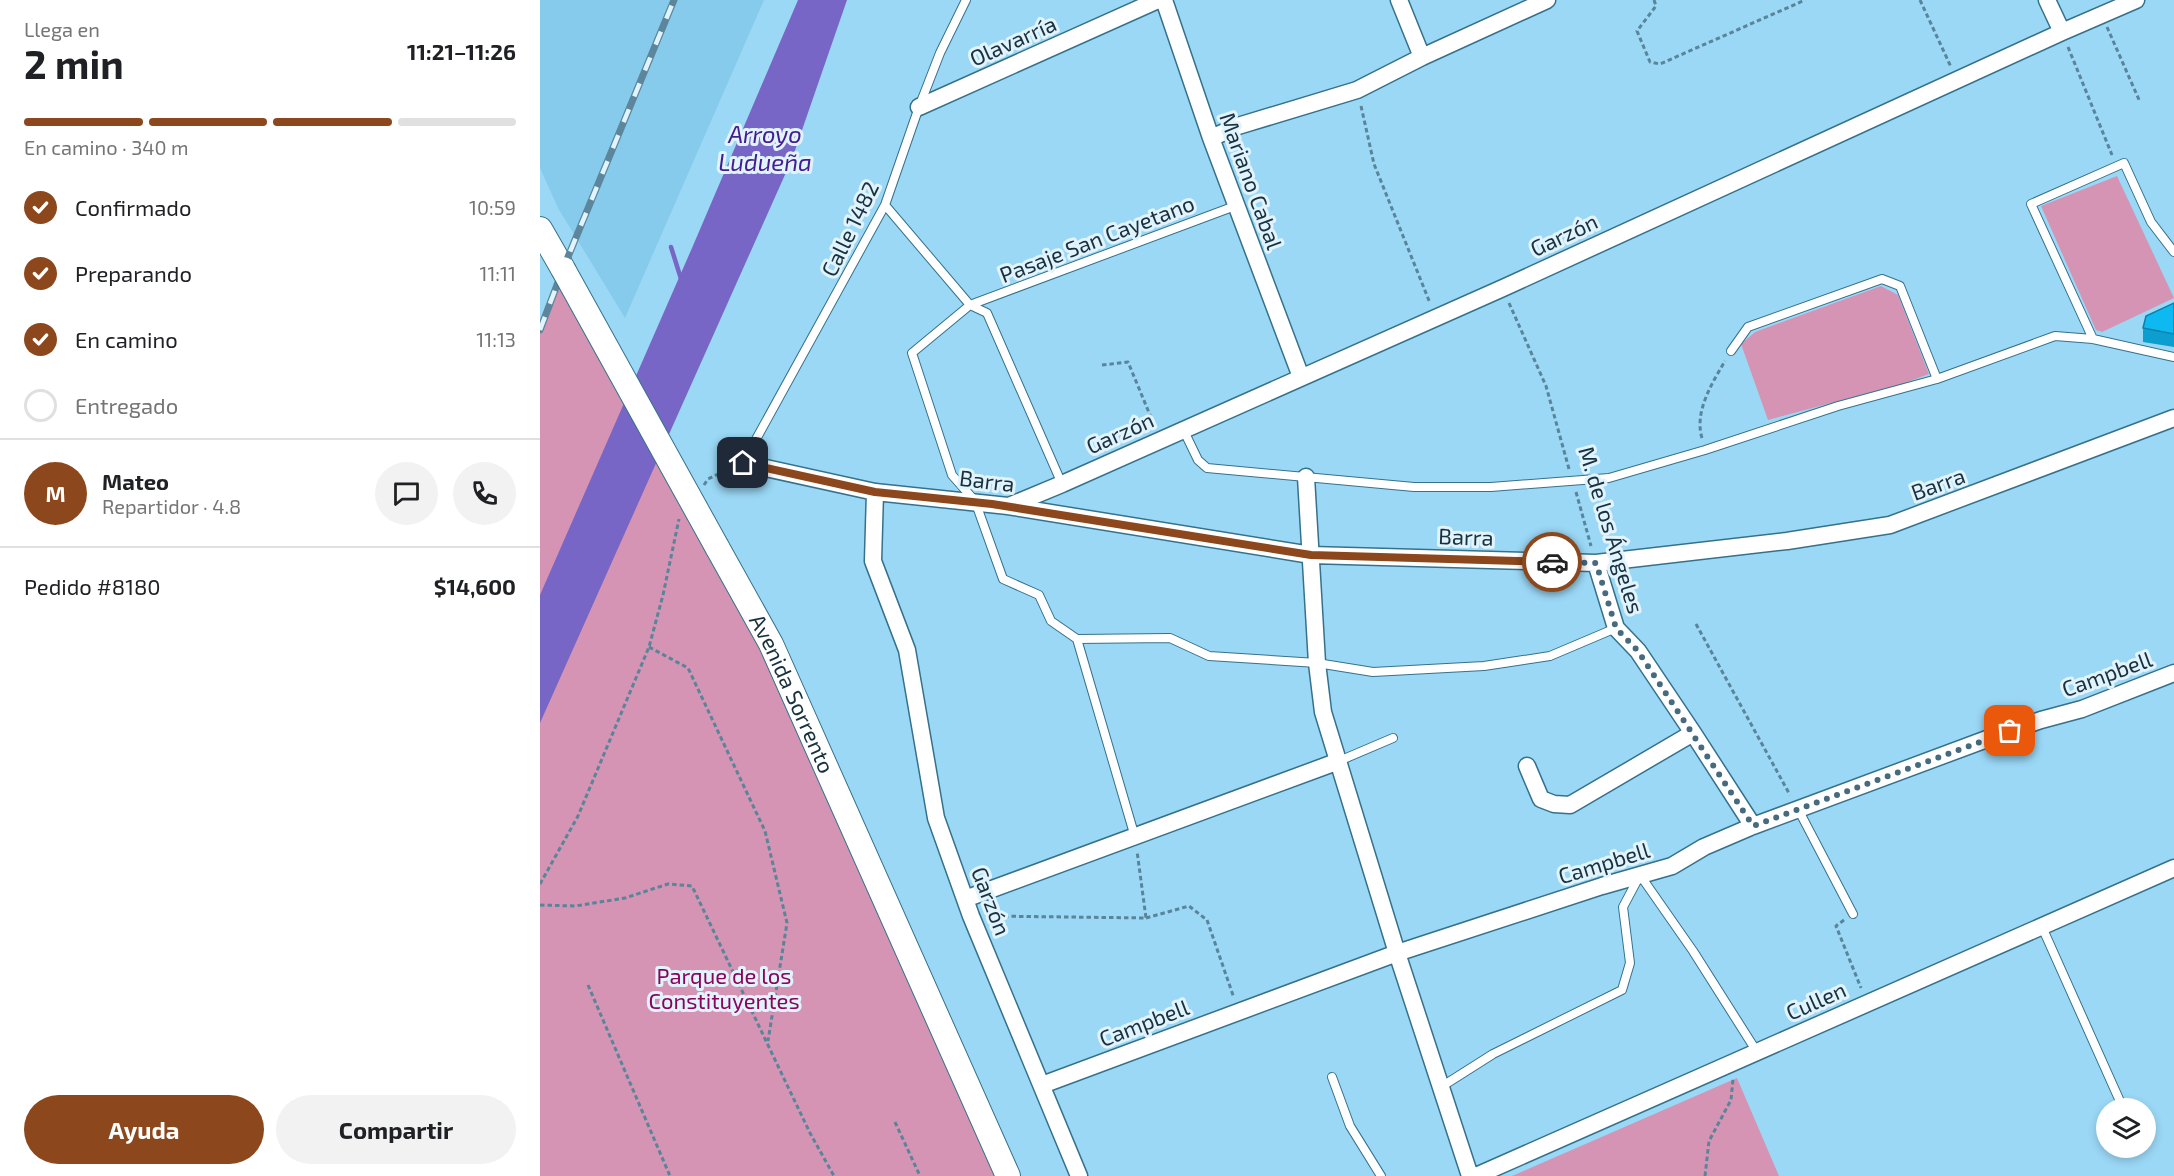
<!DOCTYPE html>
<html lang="es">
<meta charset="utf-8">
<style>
body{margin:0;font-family:"Exo 2",sans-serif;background:#f2f2f2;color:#202124;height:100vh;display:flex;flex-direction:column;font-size:22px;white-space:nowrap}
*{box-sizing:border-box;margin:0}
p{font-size:20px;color:#757577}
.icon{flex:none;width:33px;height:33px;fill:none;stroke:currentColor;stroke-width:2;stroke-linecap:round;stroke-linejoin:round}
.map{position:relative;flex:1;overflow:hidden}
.sheet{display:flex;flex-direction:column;background:#fff;width:540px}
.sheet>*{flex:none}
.buttons{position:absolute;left:1556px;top:1098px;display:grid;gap:12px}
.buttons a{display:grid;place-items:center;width:60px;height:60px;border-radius:50%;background:#fff;box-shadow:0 3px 9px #0003;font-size:30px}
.pin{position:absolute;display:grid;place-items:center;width:51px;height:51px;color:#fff;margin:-26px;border-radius:12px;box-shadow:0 3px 9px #0006}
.courier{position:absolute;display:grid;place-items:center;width:60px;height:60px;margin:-30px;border:4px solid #8c481c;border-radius:50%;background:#fff;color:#222;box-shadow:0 2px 8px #0007}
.overview em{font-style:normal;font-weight:700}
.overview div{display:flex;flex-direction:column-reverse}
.overview{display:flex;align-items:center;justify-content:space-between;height:102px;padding:0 24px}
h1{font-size:39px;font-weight:700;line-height:45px}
.bar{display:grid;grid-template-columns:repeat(4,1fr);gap:9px 6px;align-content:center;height:72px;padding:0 24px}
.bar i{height:8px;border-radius:4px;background:#e0e0e0}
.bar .current{background:#8c481c}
.bar p{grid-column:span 4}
.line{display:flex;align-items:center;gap:15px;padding:0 24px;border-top:2px solid #e0e0e0}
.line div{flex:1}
.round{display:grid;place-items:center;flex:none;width:63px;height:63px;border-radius:32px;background:#f2f2f2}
ol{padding:0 24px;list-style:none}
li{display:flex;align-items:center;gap:18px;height:66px}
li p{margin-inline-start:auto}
li .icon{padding:6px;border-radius:50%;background:#8c481c;color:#fff;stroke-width:4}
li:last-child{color:#757577}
li i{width:33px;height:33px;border:3px solid #e0e0e0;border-radius:50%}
.action{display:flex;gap:12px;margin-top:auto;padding:12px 24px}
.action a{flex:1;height:69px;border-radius:36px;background:#8c481c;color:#fff;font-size:24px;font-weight:700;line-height:69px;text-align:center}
.action a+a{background:#f2f2f2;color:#202124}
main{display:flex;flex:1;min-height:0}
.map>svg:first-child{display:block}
.built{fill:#86cbec}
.green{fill:#d594b3}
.water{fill:#7866c6}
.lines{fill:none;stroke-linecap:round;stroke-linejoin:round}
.stream{stroke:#7866c6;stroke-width:4.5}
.service-casing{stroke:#35718b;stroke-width:10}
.minor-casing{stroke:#35718b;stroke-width:19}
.secondary-casing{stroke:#35718b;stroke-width:26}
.path{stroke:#598499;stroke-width:3;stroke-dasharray:4.5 3;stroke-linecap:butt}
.service{stroke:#fff;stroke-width:8}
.minor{stroke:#fff;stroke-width:16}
.secondary{stroke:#fff;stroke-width:24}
.rail-casing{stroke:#5b869b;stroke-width:7}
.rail{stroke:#e1f3fc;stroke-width:4.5;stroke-dasharray:14;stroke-linecap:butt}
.secondary-bridge-casing{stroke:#35718b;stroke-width:26;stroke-linecap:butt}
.secondary-bridge{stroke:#fff;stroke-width:24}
.wall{fill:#0c9ecf}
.building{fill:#0eb8f1;stroke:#0a81a9;stroke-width:1.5}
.done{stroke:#466b7e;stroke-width:6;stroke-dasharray:0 10.8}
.route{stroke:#8c481c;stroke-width:8}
.labels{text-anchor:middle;stroke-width:6;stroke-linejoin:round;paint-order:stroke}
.street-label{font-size:22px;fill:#18313d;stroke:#e1f3fc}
.park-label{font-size:22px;fill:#8b045b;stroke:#e1f3fc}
.water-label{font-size:24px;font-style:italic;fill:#431c91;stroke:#e1f3fc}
</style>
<main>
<section class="sheet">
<div class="overview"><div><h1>2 min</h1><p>Llega en</p></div><em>11:21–11:26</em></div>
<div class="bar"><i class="current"></i><i class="current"></i><i class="current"></i><i></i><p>En camino · 340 m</p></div>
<ol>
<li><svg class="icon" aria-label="check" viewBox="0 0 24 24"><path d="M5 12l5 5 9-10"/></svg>Confirmado<p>10:59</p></li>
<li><svg class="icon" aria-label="check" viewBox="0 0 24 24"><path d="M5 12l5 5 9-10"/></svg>Preparando<p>11:11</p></li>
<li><svg class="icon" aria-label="check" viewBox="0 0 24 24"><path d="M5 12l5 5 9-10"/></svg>En camino<p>11:13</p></li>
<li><i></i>Entregado</li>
</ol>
<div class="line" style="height:108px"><b class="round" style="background:#8c481c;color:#fff">M</b><div><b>Mateo</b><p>Repartidor · 4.8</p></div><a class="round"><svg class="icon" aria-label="chat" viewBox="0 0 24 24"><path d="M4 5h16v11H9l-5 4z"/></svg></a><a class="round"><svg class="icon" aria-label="phone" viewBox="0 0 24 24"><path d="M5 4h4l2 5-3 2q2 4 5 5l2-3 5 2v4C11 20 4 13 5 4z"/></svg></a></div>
<div class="line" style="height:78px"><div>Pedido #8180</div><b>$14,600</b></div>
<div class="action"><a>Ayuda</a><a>Compartir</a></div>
</section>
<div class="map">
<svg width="1634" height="1176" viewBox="0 0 1634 1176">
<rect width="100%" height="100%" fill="#9bd8f6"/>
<path class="built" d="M 0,0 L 224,0 L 85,318 L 18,208 L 0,168 Z"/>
<path class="green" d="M 1577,176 L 1634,298 L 1562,332 L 1556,330 L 1501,206 Z
M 23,269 L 231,644 L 468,1176 L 0,1176 L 0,330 Z
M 1341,286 L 1358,295 L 1389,374 L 1362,384 L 1228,420 L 1201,344 L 1215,332 Z
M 1197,1078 L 1239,1176 L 972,1176 Z"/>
<path class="water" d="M 258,0 L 307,0 L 252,159 L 0,723 L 0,595 L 152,248 Z"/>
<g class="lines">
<path class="stream" d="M 131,247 L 142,282"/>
<defs>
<path id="service" d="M 345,205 L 430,305 L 447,313 L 522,484
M 695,206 L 430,305 L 372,353 L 412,475 L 435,501 L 463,579 L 499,595 L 511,621 L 537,639 L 630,638 L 669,656 L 777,663 L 833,672 L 944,666 L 1010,656 L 1076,628
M 1553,339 L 1491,204 L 1584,163 L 1611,222 L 1634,252
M 1191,351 L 1208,327 L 1342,279 L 1360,286 L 1397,379
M 643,429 L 658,460 L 667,468 L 874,487 L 951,487 L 1069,478 L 1165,450 L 1298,406 L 1397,379 L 1515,336 L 1553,339 L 1634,357
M 203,463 L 345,205 L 379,107 L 400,53 L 426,0
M 537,639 L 595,837
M 799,761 L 853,738
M 1258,809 L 1313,914
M 1502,927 L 1583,1108
M 792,1077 L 810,1126 L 841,1176
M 901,1087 L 953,1054 L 1082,990 L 1090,963 L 1083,907 L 1100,875 L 1153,951 L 1217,1052"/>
<path id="minor" d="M 624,0 L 671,138 L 761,377
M 859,0 L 882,57
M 1507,0 L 1522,32
M 379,107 L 618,0
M 671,138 L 698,126 L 817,90 L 882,57 L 1007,0
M 203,463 L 335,492 L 468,506 L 771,555 L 1056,563 L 1247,541 L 1350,525 L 1634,418
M 766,477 L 777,663 L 783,712 L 857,953 L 930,1176
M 335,492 L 333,561 L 367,650 L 396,818 L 431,916 L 539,1176
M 469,506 L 522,484 L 963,288 L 1522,32 L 1596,0
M 1056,563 L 1076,628 L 1098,651 L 1153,733 L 1213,826
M 987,766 L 1001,799 L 1014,804 L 1030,805 L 1153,733
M 425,899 L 799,761
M 502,1085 L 857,953 L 1062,886 L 1132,866 L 1164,847 L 1213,826 L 1455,736 L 1501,720 L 1542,709 L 1634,673
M 936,1176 L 1634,868"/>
<g id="secondary">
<path d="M 0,229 L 23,269"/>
<path id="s1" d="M 177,547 L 231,644 L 468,1176"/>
</g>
</defs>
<use href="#service" class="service-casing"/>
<use href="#minor" class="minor-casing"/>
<use href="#secondary" class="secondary-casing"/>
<path class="path" d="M 1114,0 L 1116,6 L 1097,31 L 1110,62 L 1120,64 L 1265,0
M 1380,0 L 1411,67
M 1567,27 L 1600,102
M 1528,47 L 1572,155
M 821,106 L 834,164 L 890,303
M 969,303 L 1006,386 L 1029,469
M 562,365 L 588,362 L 615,427
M 1162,438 C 1154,412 1172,383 1185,361
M 164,485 L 168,479 L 191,468
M 1036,492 L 1051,546
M 1156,624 L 1250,795
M 109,647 L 148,668 L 225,831 L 247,923 L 228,1041
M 0,884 L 38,816 L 109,647 L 123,595 L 139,519
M 0,905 L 35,906 L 85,898 L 128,884 L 152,886 L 270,1133 L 294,1176
M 449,916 L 606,918 L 597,851
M 606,918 L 649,906 L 667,920 L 694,998
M 1304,920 L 1296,926 L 1321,988
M 48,985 L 130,1176
M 355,1122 L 380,1176
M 1165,1176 L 1169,1141 L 1191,1100 L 1193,1079"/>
<use href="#service" class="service"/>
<use href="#minor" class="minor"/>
<use href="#secondary" class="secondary"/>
<defs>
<path id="rail" d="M 0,330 L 23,269 L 134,0"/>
</defs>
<use href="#rail" class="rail-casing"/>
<use href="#rail" class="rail"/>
<defs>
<path id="secondary-bridge" d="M 23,269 L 177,547"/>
</defs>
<use href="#secondary-bridge" class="secondary-bridge-casing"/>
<use href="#secondary-bridge" class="secondary-bridge"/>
</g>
<path class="wall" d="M 1634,303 L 1634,347 L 1603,342 L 1603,328 Z"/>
<path class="building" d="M 1634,303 L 1634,334 L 1603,328 L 1606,316 Z"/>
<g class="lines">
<path class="done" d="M 1012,562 L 1056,563 L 1076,628 L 1098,651 L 1213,826 L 1470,731"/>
<path class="route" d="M 203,463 L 335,492 L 452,504 L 771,555 L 1012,562"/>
</g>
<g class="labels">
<g class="street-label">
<text transform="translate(473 41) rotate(-24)" y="8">Olavarría</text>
<text transform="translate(711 181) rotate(70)" y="8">Mariano Cabal</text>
<text transform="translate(310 229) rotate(-64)" y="8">Calle 1482</text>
<text transform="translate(1024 235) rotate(-25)" y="8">Garzón</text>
<text transform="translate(557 239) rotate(-21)" y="8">Pasaje San Cayetano</text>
<text transform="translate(580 433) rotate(-24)" y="8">Garzón</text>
<text transform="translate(447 481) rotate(7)" y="8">Barra</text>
<text transform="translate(1398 484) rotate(-20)" y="8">Barra</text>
<text transform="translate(1071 530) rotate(73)" y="8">M. de los Ángeles</text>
<text transform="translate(926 537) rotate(2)" y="8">Barra</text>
<text transform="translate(1567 674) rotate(-20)" y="8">Campbell</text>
<text dy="8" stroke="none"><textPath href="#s1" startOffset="165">Avenida Sorrento</textPath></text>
<text transform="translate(1064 863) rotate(-17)" y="8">Campbell</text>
<text transform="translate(451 901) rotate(69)" y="8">Garzón</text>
<text transform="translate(1276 1001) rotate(-24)" y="8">Cullen</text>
<text transform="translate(604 1023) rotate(-21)" y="8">Campbell</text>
</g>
<g class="park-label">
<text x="184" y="984">Parque de los<tspan x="184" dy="25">Constituyentes</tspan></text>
</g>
<g class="water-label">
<text x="225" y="143">Arroyo<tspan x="225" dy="28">Ludueña</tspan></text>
</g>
</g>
</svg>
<div class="buttons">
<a><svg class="icon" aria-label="layers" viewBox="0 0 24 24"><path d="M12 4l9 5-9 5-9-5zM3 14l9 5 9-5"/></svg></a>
</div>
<div class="pin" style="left:1470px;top:731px;background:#ea580c"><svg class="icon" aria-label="bag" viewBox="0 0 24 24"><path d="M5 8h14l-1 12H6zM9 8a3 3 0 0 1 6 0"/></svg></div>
<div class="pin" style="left:203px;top:463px;background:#1f2937"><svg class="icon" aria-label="home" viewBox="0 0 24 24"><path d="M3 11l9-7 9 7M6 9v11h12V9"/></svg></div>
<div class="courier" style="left:1012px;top:562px"><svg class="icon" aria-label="car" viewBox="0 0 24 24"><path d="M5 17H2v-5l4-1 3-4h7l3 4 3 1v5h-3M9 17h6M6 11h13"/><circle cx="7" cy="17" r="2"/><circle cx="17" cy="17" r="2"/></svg></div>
</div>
</main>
